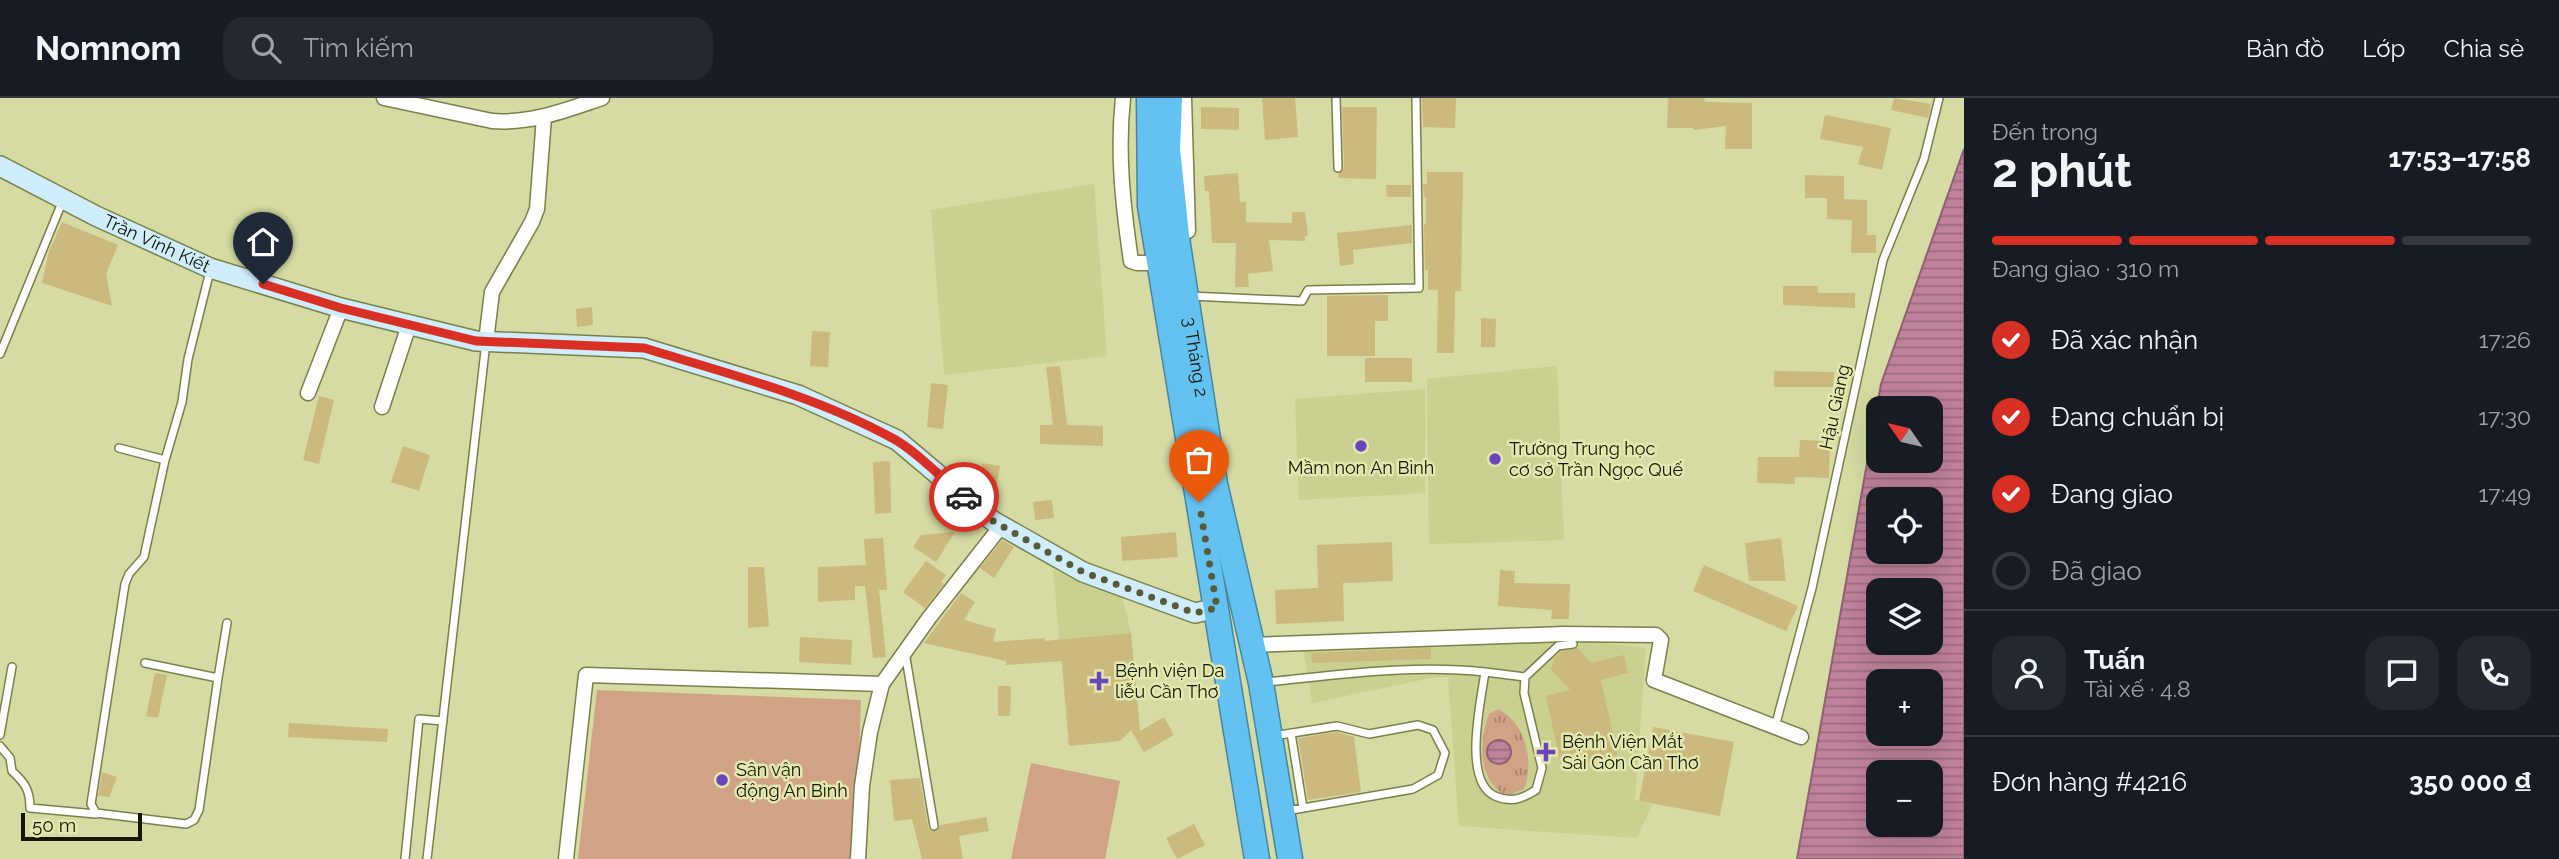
<!DOCTYPE html>
<html lang="vi">
<meta charset="utf-8">
<style>
body{margin:0;font-family:Raleway,sans-serif;background:#242831;color:#f1f3f6;height:100vh;display:flex;flex-direction:column;font-size:26px;white-space:nowrap}
*{box-sizing:border-box;margin:0}
p{font-size:23px;color:#9ea1a6}
.icon{flex:none;width:38px;height:38px;fill:none;stroke:currentColor;stroke-width:2;stroke-linecap:round;stroke-linejoin:round}
.map{position:relative;flex:1;overflow:hidden}
.sheet{display:flex;flex-direction:column;background:#171b24;width:595px}
.sheet>*{flex:none}
.needle{width:46px;rotate:304deg}
.fabs{position:absolute;left:1866px;top:298px;display:grid;gap:14px}
.fabs a{display:grid;place-items:center;width:77px;height:77px;border-radius:14px;background:#171b24;box-shadow:0 7px 28px #0002;font-size:35px}
.scale{position:absolute;left:21px;bottom:18px;width:121px;box-sizing:border-box;padding-left:7px;border:4px solid #151602;border-top:0;font-size:19px;line-height:24px;white-space:nowrap;color:#151602;-webkit-text-stroke:5px #e2e8ae;paint-order:stroke}
.pin{position:absolute;display:grid;place-items:center;width:60px;height:60px;color:#fff;margin:-72px -30px;border-radius:50% 50% 50% 0;rotate:-45deg;box-shadow:0 0 7px #0007}
.pin .icon{rotate:45deg}
.courier{position:absolute;display:grid;place-items:center;width:70px;height:70px;margin:-35px;border:5px solid #d93025;border-radius:50%;background:#fff;color:#222;box-shadow:0 2px 9px #0007}
.head em{font-style:normal;font-weight:700}
.head div{display:flex;flex-direction:column-reverse}
.head{display:flex;align-items:center;justify-content:space-between;height:119px;padding:0 28px}
h1{font-size:46px;font-weight:700;line-height:52px}
.bar{display:grid;grid-template-columns:repeat(4,1fr);gap:10px 7px;align-content:center;height:84px;padding:0 28px}
.bar i{height:9px;border-radius:5px;background:#363941}
.bar .active{background:#d93025}
.bar p{grid-column:span 4}
.line{display:flex;align-items:center;gap:18px;padding:0 28px;border-top:2px solid #363941}
.line div{flex:1}
.round{display:grid;place-items:center;flex:none;width:74px;height:74px;border-radius:21px;background:#242831}
ol{padding:0 28px;list-style:none}
li{display:flex;align-items:center;gap:21px;height:77px}
li p{margin-inline-start:auto}
li .icon{padding:7px;border-radius:50%;background:#d93025;color:#fff;stroke-width:4}
li:last-child{color:#9ea1a6}
li i{width:38px;height:38px;border:4px solid #363941;border-radius:50%}
header{display:flex;align-items:center;gap:42px;box-sizing:border-box;height:98px;padding:0 35px;background:#171b24;border-bottom:2px solid #363941}
header strong{font-size:33px}
nav{display:flex;gap:38px;margin-inline-start:auto;font-size:24px}
.search{width:490px;height:63px;background:#242831;display:flex;align-items:center;gap:18px;box-sizing:border-box;padding:0 24px;border-radius:21px;color:#9ea1a6;font-size:26px}
main{display:flex;flex:1;min-height:0}
.map>svg:first-child{display:block}
.built{fill:#cad08f}
.grass{fill:url(#grass-tufts)}
.park{fill:#d0a286}
.water{fill:url(#water-rules);stroke:#8d626e;stroke-width:2;fill-rule:evenodd}
.building{fill:#ccb97d}
.lines{fill:none;stroke-linecap:round;stroke-linejoin:round}
.lane-casing{stroke:#7b8049;stroke-width:10}
.street-casing{stroke:#7b8049;stroke-width:17}
.secondary-casing{stroke:#7b8049;stroke-width:22}
.highway-casing{stroke:#48869e;stroke-width:27}
.lane{stroke:#fff;stroke-width:7}
.street{stroke:#fff;stroke-width:14}
.secondary{stroke:#d0edfb;stroke-width:19}
.highway{stroke:#63c2f2;stroke-width:24}
.done{stroke:#585b3a;stroke-width:7;stroke-dasharray:0 12.6}
.route{stroke:#d93025;stroke-width:9}
.poi-dot{fill:#6a45be;stroke:#e2e8ae;stroke-width:2.5}
.labels{text-anchor:middle;stroke-width:5;stroke-linejoin:round;paint-order:stroke}
.street-label{font-size:18px;fill:#151602;stroke:#e2e8ae}
.poi-label{font-size:18px;fill:#151602;stroke:#e2e8ae;text-anchor:start}
</style>
<header>
<strong>Nomnom</strong>
<div class="search"><svg class="icon" aria-label="search" viewBox="0 0 24 24"><circle cx="10" cy="10" r="6"/><path d="M15 15l6 6"/></svg>Tìm kiếm</div>
<nav><a>Bản đồ</a><a>Lớp</a><a>Chia sẻ</a></nav>
</header>
<main>
<div class="map">
<svg width="1964" height="761" viewBox="0 0 1964 761">
<defs>
<pattern id="grass-tufts" width="24" height="20" patternUnits="userSpaceOnUse" patternTransform="scale(1.75)"><rect width="24" height="20" fill="#d0a286"/><path d="M3 7l-1-3M5 7V3M7 7l1-3M15 17l-1-3M17 17v-4M19 17l1-3" fill="none" stroke="#a8836b"/></pattern>
<pattern id="water-rules" width="6" height="5" patternUnits="userSpaceOnUse" patternTransform="scale(1.75)"><rect width="6" height="5" fill="#c0839c"/><path d="M0 2.5h6" fill="none" stroke="#9b6a7d"/></pattern>
</defs>
<rect width="100%" height="100%" fill="#d5dba2"/>
<path class="built" d="M 1094,86 L 1107,258 L 944,277 L 931,112 Z
M 1557,268 L 1564,442 L 1429,446 L 1427,281 Z
M 1425,291 L 1425,395 L 1299,402 L 1295,301 Z
M 1053,471 L 1077,484 L 1122,498 L 1131,535 L 1139,624 L 1120,643 L 1069,648 Z
M 1549,539 L 1646,550 L 1635,702 L 1652,707 L 1637,740 L 1459,728 L 1448,579 L 1431,580 L 1312,605 L 1303,548 Z"/>
<path class="grass" d="M 1498,611 C 1525,624 1535,664 1524,691 L 1506,698 C 1477,681 1479,644 1489,616 Z"/>
<path class="park" d="M 597,592 L 861,602 L 855,761 L 578,761 Z
M 1031,665 L 1120,683 L 1105,761 L 1011,761 Z"/>
<path class="water" d="M 1964,51 L 1964,761 L 1797,761 L 1881,286 ZM 1878,310 L 1930,310 L 1930,362 L 1878,362 ZM 1878,401 L 1930,401 L 1930,453 L 1878,453 ZM 1878,492 L 1930,492 L 1930,544 L 1878,544 ZM 1878,583 L 1930,583 L 1930,635 L 1878,635 ZM 1878,674 L 1930,674 L 1930,726 L 1878,726 Z
M1487 654a12 12 0 1 1 24 0a12 12 0 1 1-24 0Z"/>
<path class="building" d="M 1262,0 L 1295,0 L 1298,39 L 1265,42 Z
M 1422,0 L 1456,0 L 1455,30 L 1423,29 Z
M 1668,0 L 1704,0 L 1705,4 L 1752,5 L 1752,51 L 1725,51 L 1726,28 L 1694,32 L 1693,30 L 1667,30 Z
M 1894,0 L 1931,6 L 1928,20 L 1891,12 Z
M 1201,9 L 1239,10 L 1239,32 L 1201,31 Z
M 1342,9 L 1377,9 L 1376,81 L 1338,80 L 1338,76 L 1344,70 Z
M 1825,17 L 1891,30 L 1882,72 L 1858,66 L 1863,49 L 1820,41 Z
M 1427,74 L 1463,74 L 1461,193 L 1455,193 L 1454,255 L 1437,255 L 1438,192 L 1428,192 L 1428,172 L 1425,172 L 1424,126 L 1426,126 L 1426,99 L 1424,99 L 1423,86 L 1427,86 Z
M 1238,75 L 1240,104 L 1246,104 L 1246,124 L 1292,125 L 1292,114 L 1305,114 L 1308,138 L 1305,138 L 1305,143 L 1269,142 L 1273,173 L 1248,176 L 1249,189 L 1235,189 L 1236,145 L 1212,145 L 1209,93 L 1205,93 L 1204,78 Z
M 1805,77 L 1844,78 L 1844,101 L 1867,102 L 1867,137 L 1876,137 L 1876,155 L 1851,155 L 1852,122 L 1827,121 L 1827,100 L 1805,100 Z
M 1386,87 L 1411,87 L 1411,99 L 1387,99 Z
M 62,124 L 118,147 L 106,176 L 112,208 L 42,185 L 49,153 Z
M 1412,127 L 1412,145 L 1353,152 L 1354,166 L 1340,168 L 1337,135 Z
M 1783,188 L 1818,188 L 1818,195 L 1855,195 L 1855,210 L 1783,207 Z
M 1388,197 L 1388,223 L 1375,223 L 1375,258 L 1327,258 L 1327,198 Z
M 592,209 L 593,227 L 577,229 L 576,211 Z
M 1481,220 L 1496,221 L 1495,249 L 1481,249 Z
M 812,233 L 830,234 L 828,269 L 810,268 Z
M 1365,260 L 1412,260 L 1412,284 L 1365,284 Z
M 1060,268 L 1067,327 L 1103,328 L 1103,348 L 1040,346 L 1040,327 L 1053,327 L 1046,269 Z
M 1774,273 L 1834,274 L 1833,289 L 1774,289 Z
M 931,285 L 948,287 L 943,331 L 927,329 Z
M 319,298 L 334,302 L 319,366 L 303,362 Z
M 1800,342 L 1830,343 L 1829,380 L 1795,379 L 1795,386 L 1757,385 L 1758,359 L 1799,359 Z
M 403,348 L 430,357 L 419,393 L 391,384 Z
M 890,363 L 891,415 L 875,416 L 873,364 Z
M 982,365 L 1000,368 L 996,390 L 979,387 Z
M 1052,402 L 1054,420 L 1035,422 L 1033,404 Z
M 955,434 L 936,464 L 913,449 L 921,437 Z
M 1176,434 L 1178,459 L 1122,463 L 1121,439 Z
M 883,440 L 887,492 L 879,492 L 886,559 L 873,560 L 865,488 L 855,488 L 855,502 L 818,504 L 818,469 L 866,467 L 864,441 Z
M 1781,440 L 1786,483 L 1749,483 L 1745,445 Z
M 1002,442 L 1014,449 L 994,480 L 980,470 Z
M 1392,444 L 1393,483 L 1343,485 L 1344,523 L 1276,526 L 1275,492 L 1318,490 L 1317,447 Z
M 926,463 L 946,477 L 941,484 L 944,486 L 925,510 L 903,494 Z
M 1704,467 L 1798,508 L 1786,533 L 1693,493 Z
M 748,469 L 764,469 L 769,528 L 748,530 Z
M 1500,472 L 1515,473 L 1514,485 L 1570,486 L 1569,521 L 1551,521 L 1552,512 L 1498,508 Z
M 961,495 L 975,504 L 964,522 L 996,531 L 993,544 L 1045,540 L 1045,543 L 1131,535 L 1140,633 L 1164,619 L 1174,637 L 1144,654 L 1131,632 L 1120,643 L 1069,648 L 1062,563 L 1006,567 L 1006,563 L 924,545 Z
M 800,539 L 852,542 L 851,567 L 799,564 Z
M 1431,550 L 1431,561 L 1312,565 L 1311,555 Z
M 1578,550 L 1591,565 L 1624,557 L 1628,575 L 1601,582 L 1618,659 L 1562,672 L 1546,598 L 1570,592 L 1551,571 L 1555,559 L 1561,554 Z
M 155,575 L 167,577 L 158,620 L 146,618 Z
M 998,588 L 1011,588 L 1010,618 L 998,618 Z
M 289,625 L 388,631 L 387,644 L 288,639 Z
M 1653,629 L 1734,644 L 1720,718 L 1639,703 Z
M 1337,634 L 1354,639 L 1361,694 L 1308,702 L 1298,640 Z
M 102,674 L 117,679 L 109,699 L 98,698 Z
M 920,680 L 928,729 L 931,733 L 937,733 L 940,727 L 986,719 L 989,733 L 959,738 L 963,761 L 922,761 L 912,721 L 894,723 L 890,682 Z
M 1194,726 L 1205,747 L 1177,761 L 1166,740 Z"/>
<g class="lines">
<defs>
<path id="lane" d="M 1336,0 L 1338,70
M 1190,198 L 1302,203 L 1308,192 L 1419,190 L 1416,0
M 0,256 L 63,102
M 119,350 L 165,362 L 144,459 L 129,476 L 125,486 L 91,706 L 96,715 L 186,726 L 194,722 L 199,712 L 218,580
M 165,362 L 182,304 L 188,261 L 210,173
M 905,554 L 934,728
M 145,565 L 218,580 L 227,525
M 1525,579 L 1558,548 L 1573,546
M 1265,584 C 1338,577 1412,566 1485,574 C 1481,603 1462,683 1495,698 C 1511,705 1522,701 1536,692 L 1542,670 L 1524,595 L 1525,579 L 1485,574
M 1775,629 L 1812,490 L 1883,162 L 1924,61 L 1939,0
M 1291,635 L 1303,710
M 0,637 L 12,569
M 1273,638 L 1337,628 L 1369,636 L 1418,627 L 1433,632 L 1445,655 L 1438,677 L 1413,691 L 1286,713
M 0,648 L 10,660 L 12,673 C 25,685 30,692 30,710 L 96,716
M 405,761 L 419,621 L 443,623
M 427,761 L 486,244"/>
<path id="street" d="M 384,0 L 492,23 C 531,26 566,12 602,0
M 1123,0 C 1117,55 1123,108 1131,163 L 1137,165 L 1158,165
M 1184,0 L 1188,133
M 486,243 L 492,194 L 532,124 L 537,111 L 544,19
M 308,295 L 341,210
M 382,309 L 409,227
M 1250,547 L 1564,536 L 1656,537 L 1661,542 L 1654,582 L 1801,639
M 566,761 L 586,577 L 882,586
M 858,761 L 862,688 L 870,634 L 882,586 L 929,520 L 1002,427"/>
<g id="secondary">
<path id="s1" d="M 0,68 L 96,118 L 210,170 L 341,210 L 476,243 L 644,250 L 798,297 L 897,342 L 993,423 L 1083,474 L 1195,515 L 1217,510"/>
</g>
<g id="highway">
<path d="M 1149,0 L 1150,108 L 1257,761"/>
<path id="s2" d="M 1170,0 L 1168,51 L 1178,147 L 1215,386 L 1261,585 L 1290,761"/>
</g>
</defs>
<use href="#lane" class="lane-casing"/>
<use href="#street" class="street-casing"/>
<use href="#secondary" class="secondary-casing"/>
<use href="#highway" class="highway-casing"/>
<use href="#lane" class="lane"/>
<use href="#street" class="street"/>
<use href="#secondary" class="secondary"/>
<use href="#highway" class="highway"/>
</g>
<g class="lines">
<path class="done" d="M 964,399 L 993,423 L 1083,474 L 1195,515 L 1217,510 L 1199,404"/>
<path class="route" d="M 263,186 L 341,210 L 476,243 L 644,250 C 729,276 816,298 894,341 C 916,353 944,382 964,399"/>
</g>
<g class="poi-dot">
<circle cx="1361" cy="348" r="7"/>
<circle cx="1495" cy="361" r="7"/>
<path d="M1095.5 572.5h7v7h7v7h-7v7h-7v-7h-7v-7h7z"/>
<path d="M1542.5 643.5h7v7h7v7h-7v7h-7v-7h-7v-7h7z"/>
<circle cx="722" cy="682" r="7"/>
</g>
<g class="labels">
<g class="street-label">
<text dy="6" stroke="none"><textPath href="#s1" startOffset="175">Trần Vĩnh Kiết</textPath></text>
<text dy="6" stroke="none"><textPath href="#s2" startOffset="261">3 Tháng 2</textPath></text>
<text transform="translate(1835 309) rotate(-78)" y="6">Hậu Giang</text>
</g>
<g class="poi-label">
<text x="1509" y="357">Trường Trung học<tspan x="1509" dy="21">cơ sở Trần Ngọc Quế</tspan></text>
<text x="1361" y="376" text-anchor="middle">Mầm non An Bình</text>
<text x="1115" y="579">Bệnh viện Da<tspan x="1115" dy="21">liễu Cần Thơ</tspan></text>
<text x="1562" y="650">Bệnh Viện Mắt<tspan x="1562" dy="21">Sài Gòn Cần Thơ</tspan></text>
<text x="736" y="678">Sân vận<tspan x="736" dy="21">động An Bình</tspan></text>
</g>
</g>
</svg>
<div class="fabs">
<a><svg class="needle" viewBox="-14 -14 28 28"><path d="M0-13l5 13h-10z" fill="#e53935"/><path d="M0 13l5-13h-10z" fill="#9ea1a6"/></svg></a>
<a><svg class="icon" aria-label="locate" viewBox="0 0 24 24"><circle cx="12" cy="12" r="6"/><path d="M12 2v4M12 18v4M2 12h4M18 12h4"/></svg></a>
<a><svg class="icon" aria-label="layers" viewBox="0 0 24 24"><path d="M12 4l9 5-9 5-9-5zM3 14l9 5 9-5"/></svg></a>
<a>+</a>
<a>−</a>
</div>
<div class="scale">50 m</div>
<div class="pin" style="left:1199px;top:404px;background:#ea580c"><svg class="icon" aria-label="bag" viewBox="0 0 24 24"><path d="M5 8h14l-1 12H6zM9 8a3 3 0 0 1 6 0"/></svg></div>
<div class="pin" style="left:263px;top:186px;background:#1f2937"><svg class="icon" aria-label="home" viewBox="0 0 24 24"><path d="M3 11l9-7 9 7M6 9v11h12V9"/></svg></div>
<div class="courier" style="left:964px;top:399px"><svg class="icon" aria-label="car" viewBox="0 0 24 24"><path d="M5 17H2v-5l4-1 3-4h7l3 4 3 1v5h-3M9 17h6M6 11h13"/><circle cx="7" cy="17" r="2"/><circle cx="17" cy="17" r="2"/></svg></div>
</div>
<section class="sheet">
<div class="head"><div><h1>2 phút</h1><p>Đến trong</p></div><em>17:53–17:58</em></div>
<div class="bar"><i class="active"></i><i class="active"></i><i class="active"></i><i></i><p>Đang giao · 310 m</p></div>
<ol>
<li><svg class="icon" aria-label="check" viewBox="0 0 24 24"><path d="M5 12l5 5 9-10"/></svg>Đã xác nhận<p>17:26</p></li>
<li><svg class="icon" aria-label="check" viewBox="0 0 24 24"><path d="M5 12l5 5 9-10"/></svg>Đang chuẩn bị<p>17:30</p></li>
<li><svg class="icon" aria-label="check" viewBox="0 0 24 24"><path d="M5 12l5 5 9-10"/></svg>Đang giao<p>17:49</p></li>
<li><i></i>Đã giao</li>
</ol>
<div class="line" style="height:126px"><a class="round"><svg class="icon" aria-label="person" viewBox="0 0 24 24"><circle cx="12" cy="8" r="4"/><path d="M4 21q1-7 8-7t8 7"/></svg></a><div><b>Tuấn</b><p>Tài xế · 4.8</p></div><a class="round"><svg class="icon" aria-label="chat" viewBox="0 0 24 24"><path d="M4 5h16v11H9l-5 4z"/></svg></a><a class="round"><svg class="icon" aria-label="phone" viewBox="0 0 24 24"><path d="M5 4h4l2 5-3 2q2 4 5 5l2-3 5 2v4C11 20 4 13 5 4z"/></svg></a></div>
<div class="line" style="height:91px"><div>Đơn hàng #4216</div><b>350 000 ₫</b></div>
</section>
</main>
